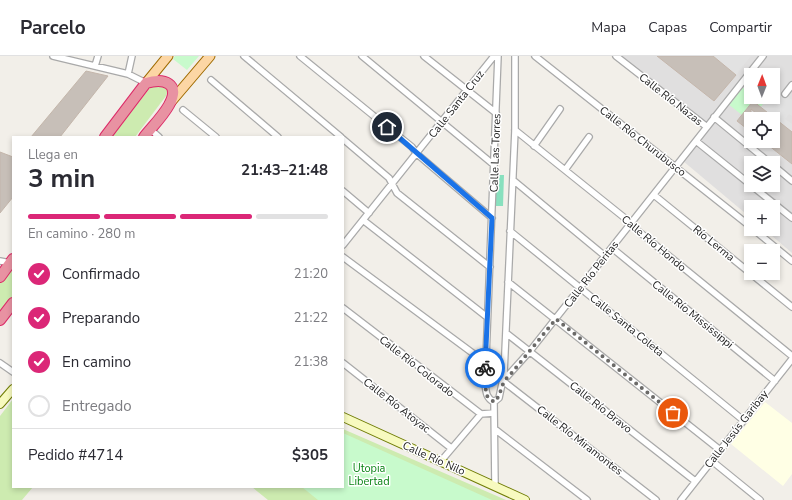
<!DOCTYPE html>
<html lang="es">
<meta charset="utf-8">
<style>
body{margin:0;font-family:"Nunito Sans",sans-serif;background:#f2f2f3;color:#2b2b33;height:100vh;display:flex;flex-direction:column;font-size:15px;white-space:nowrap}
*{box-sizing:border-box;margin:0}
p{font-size:13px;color:#7c7c81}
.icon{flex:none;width:22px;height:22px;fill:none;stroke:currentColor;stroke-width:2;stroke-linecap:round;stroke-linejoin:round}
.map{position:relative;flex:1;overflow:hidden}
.drawer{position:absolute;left:12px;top:80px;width:332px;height:352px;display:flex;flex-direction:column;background:#fff;border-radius:0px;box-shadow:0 2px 6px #0003}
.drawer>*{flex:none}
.needle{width:26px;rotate:1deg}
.tools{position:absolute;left:744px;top:12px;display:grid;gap:8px}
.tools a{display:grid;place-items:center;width:36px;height:36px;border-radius:0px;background:#fff;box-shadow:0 2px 6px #0003;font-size:20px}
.pin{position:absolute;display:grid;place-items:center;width:34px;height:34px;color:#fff;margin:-17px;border:2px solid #fff;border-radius:50%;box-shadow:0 1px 4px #0007}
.courier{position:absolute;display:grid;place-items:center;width:40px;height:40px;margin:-20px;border:3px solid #1a73e8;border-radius:50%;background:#fff;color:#222;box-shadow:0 1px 5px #0007}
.overview em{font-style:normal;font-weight:700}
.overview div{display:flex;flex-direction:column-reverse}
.overview{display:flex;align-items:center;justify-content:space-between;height:68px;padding:0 16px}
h1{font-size:26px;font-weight:700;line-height:30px}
.bar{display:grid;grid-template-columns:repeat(4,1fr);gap:6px 4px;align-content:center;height:48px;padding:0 16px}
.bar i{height:5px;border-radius:3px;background:#e1e1e2}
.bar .on{background:#db2777}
.bar p{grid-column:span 4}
.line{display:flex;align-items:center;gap:10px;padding:0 16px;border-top:1px solid #e1e1e2}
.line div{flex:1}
ol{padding:0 16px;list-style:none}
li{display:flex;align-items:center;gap:12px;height:44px}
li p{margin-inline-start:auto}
li .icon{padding:4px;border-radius:50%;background:#db2777;color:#fff;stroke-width:4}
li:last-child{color:#7c7c81}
li i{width:22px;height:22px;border:2px solid #e1e1e2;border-radius:50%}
header{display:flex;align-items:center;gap:24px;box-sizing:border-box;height:56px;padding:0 20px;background:#fff;border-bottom:1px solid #e1e1e2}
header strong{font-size:19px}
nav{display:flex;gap:22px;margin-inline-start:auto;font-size:14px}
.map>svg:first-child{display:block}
.residential{fill:#e0dfdf;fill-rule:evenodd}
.education{fill:#ffffe5}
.grass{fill:#cdebb0}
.park{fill:#c8facc}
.pitch{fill:#88e0be}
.parking{fill:#e2e2e2}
.building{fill:#c7bfb8;stroke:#c4b6ab}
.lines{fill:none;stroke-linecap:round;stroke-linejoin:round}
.street-casing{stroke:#a9a9a9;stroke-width:8}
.secondary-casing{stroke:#707d05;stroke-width:10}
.primary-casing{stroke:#a06b00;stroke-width:11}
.highway-casing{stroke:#dc2a67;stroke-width:12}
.street{stroke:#fff;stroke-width:5.5}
.secondary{stroke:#f7fabf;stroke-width:8}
.primary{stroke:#fcd6a4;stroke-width:9}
.highway{stroke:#e892a2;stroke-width:10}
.done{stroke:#6b6a68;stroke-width:4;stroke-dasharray:0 7.2}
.route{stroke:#1a73e8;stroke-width:5}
.labels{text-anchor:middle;stroke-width:3;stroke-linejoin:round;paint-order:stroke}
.street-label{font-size:11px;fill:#222;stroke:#fff}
.park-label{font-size:11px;fill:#0c8416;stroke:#fff}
</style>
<header>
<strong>Parcelo</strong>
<nav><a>Mapa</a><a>Capas</a><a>Compartir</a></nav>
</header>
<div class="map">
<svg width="792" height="444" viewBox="0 0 792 444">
<rect width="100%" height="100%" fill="#f2efe9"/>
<path class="residential" d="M 612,0 L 792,0 L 792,197 L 764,173 L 773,173 L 773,151 L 751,151 L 751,162 L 683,105 L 706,74 ZM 751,19 L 773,19 L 773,41 L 751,41 ZM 751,63 L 773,63 L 773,85 L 751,85 ZM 751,107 L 773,107 L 773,129 L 751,129 Z"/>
<path class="education" d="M 765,346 L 792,367 L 792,418 L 783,430 L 731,388 Z"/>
<path class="grass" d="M 153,28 L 166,30 L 168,34 L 166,40 L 135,81 L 112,81 Z
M 13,210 L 13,240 L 0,256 L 0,227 Z
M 13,343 L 13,431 L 33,431 L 22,444 L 0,444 L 0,360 Z
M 343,373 L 506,444 L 268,444 L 252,431 L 343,431 Z"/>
<path class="park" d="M 175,0 L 199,0 L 187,14 L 173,3 Z
M 742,31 L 751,38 L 751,41 L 754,41 L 763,48 L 761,51 L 753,45 L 742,59 L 728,48 Z
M 343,377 L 492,444 L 318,444 L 302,431 L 343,431 Z"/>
<path class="pitch" d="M 496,119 L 504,119 L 503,150 L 495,150 Z"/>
<path class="parking" d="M 713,0 L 751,0 L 736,19 Z
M 777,31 L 792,44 L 792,60 L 789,58 L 785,63 L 792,68 L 792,76 L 761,51 L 769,41 L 773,41 L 773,36 Z"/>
<path class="building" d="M 657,0 L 713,0 L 736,19 L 714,45 Z
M 86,15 L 108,20 L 60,81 L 31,81 Z
M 753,45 L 792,76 L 792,108 L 763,85 L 773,85 L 773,63 L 763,63 L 751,53 L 751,76 L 737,65 Z
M 0,96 L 13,101 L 13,141 L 0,157 Z"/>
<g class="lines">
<defs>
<path id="street" d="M 53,0 L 128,18 L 146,27
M 244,0 L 341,81
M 300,0 L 412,91 L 417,98 L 492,162
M 362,0 L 494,109
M 424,0 L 496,57
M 535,0 L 751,171
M 616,0 L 707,71
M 95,10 L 98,0
M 128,18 L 132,0
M 211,24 L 278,81
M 785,38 L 792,29
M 183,54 L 216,81
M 714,61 L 770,107
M 150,73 L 159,81
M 515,74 L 626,163 L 637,174 L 792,300
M 343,83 L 389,122 L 397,137 L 490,211
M 696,85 L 792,162
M 534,90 L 560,53
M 773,109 L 792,125
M 565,114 L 589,81
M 513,124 L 605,200
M 343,135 L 369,157
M 654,139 L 792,251
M 363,164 L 487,261
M 753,173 L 792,205
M 510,175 L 743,364
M 343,189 L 494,0
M 612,192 L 775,325
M 343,201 L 486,307
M 0,205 L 10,207
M 508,226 L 720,394
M 343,252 L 481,358 L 494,357
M 506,277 L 695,425
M 0,307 L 13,316
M 343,307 L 451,392
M 503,325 L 530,295 L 763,0
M 503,325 L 656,444
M 494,346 C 486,342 486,336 485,327 L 498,0
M 494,346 L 499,342 L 504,318 L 515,74 L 515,0
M 494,346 L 495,430
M 496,374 L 587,444
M 441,405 L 481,358
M 712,405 L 760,444
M 681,444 L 792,303"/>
<path id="secondary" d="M 0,348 L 13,333
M 343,361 L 525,444"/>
<path id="primary" d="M 146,27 L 168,0
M 170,47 L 210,0"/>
<path id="highway" d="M 105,81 L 146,27 C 164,22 181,27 169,49 C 163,60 152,71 144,81
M 0,221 L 13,203
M 0,264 L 13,247"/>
</defs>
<use href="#street" class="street-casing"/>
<use href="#secondary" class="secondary-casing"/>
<use href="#primary" class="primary-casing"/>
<use href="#highway" class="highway-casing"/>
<use href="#street" class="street"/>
<use href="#secondary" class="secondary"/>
<use href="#primary" class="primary"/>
<use href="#highway" class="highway"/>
</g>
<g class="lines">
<path class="done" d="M 485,312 L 486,339 L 494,346 C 503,338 499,328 510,319 L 556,263 L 673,357"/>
<path class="route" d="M 387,71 L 492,162 L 485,312"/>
</g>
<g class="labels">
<g class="street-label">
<text transform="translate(671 43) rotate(38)" y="4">Calle Río Nazas</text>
<text transform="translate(456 48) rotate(-52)" y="4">Calle Santa Cruz</text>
<text transform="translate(643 85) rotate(38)" y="4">Calle Río Churubusco</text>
<text transform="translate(495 97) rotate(-88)" y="4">Calle Las Torres</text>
<text transform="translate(654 187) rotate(40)" y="4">Calle Río Hondo</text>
<text transform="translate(714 187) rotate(39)" y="4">Río Lerma</text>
<text transform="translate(591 218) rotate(-52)" y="4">Calle Río Peritas</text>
<text transform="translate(693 258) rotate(39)" y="4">Calle Río Mississippi</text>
<text transform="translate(627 269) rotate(39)" y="4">Calle Santa Coleta</text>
<text transform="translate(417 310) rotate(38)" y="4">Calle Río Colorado</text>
<text transform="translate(397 349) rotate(38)" y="4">Calle Río Atoyac</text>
<text transform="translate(601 351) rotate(38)" y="4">Calle Río Bravo</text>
<text transform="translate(736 373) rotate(-52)" y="4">Calle Jesús Garibay</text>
<text transform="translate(580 384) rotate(38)" y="4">Calle Río Miramontes</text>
<text transform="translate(434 402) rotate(24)" y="4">Calle Río Nilo</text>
</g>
<g class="park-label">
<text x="369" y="416">Utopia<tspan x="369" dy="13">Libertad</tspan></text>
</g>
</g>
</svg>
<div class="tools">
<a><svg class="needle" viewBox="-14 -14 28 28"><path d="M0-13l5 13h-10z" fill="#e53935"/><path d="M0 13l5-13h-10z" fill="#7c7c81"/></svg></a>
<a><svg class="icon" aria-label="locate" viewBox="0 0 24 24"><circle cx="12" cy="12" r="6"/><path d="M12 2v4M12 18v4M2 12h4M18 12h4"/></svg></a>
<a><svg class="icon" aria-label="layers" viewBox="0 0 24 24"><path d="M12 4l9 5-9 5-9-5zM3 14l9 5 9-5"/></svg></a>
<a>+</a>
<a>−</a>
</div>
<div class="pin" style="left:673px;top:357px;background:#ea580c"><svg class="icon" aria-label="bag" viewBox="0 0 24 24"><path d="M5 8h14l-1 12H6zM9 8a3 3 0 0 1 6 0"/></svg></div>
<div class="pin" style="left:387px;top:71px;background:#1f2937"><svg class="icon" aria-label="home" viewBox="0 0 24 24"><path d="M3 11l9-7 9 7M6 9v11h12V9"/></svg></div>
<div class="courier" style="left:485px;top:312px"><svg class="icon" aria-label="bike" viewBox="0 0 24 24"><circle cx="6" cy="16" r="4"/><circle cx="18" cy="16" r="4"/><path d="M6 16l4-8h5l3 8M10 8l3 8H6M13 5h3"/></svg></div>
<section class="drawer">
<div class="overview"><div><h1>3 min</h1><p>Llega en</p></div><em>21:43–21:48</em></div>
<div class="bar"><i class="on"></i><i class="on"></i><i class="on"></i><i></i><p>En camino · 280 m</p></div>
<ol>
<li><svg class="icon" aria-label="check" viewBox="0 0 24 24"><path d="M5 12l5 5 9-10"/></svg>Confirmado<p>21:20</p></li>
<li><svg class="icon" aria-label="check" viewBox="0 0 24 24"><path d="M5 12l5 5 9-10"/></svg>Preparando<p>21:22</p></li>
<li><svg class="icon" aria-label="check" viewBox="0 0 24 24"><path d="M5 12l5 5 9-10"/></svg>En camino<p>21:38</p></li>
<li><i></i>Entregado</li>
</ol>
<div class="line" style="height:52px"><div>Pedido #4714</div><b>$305</b></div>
</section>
</div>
